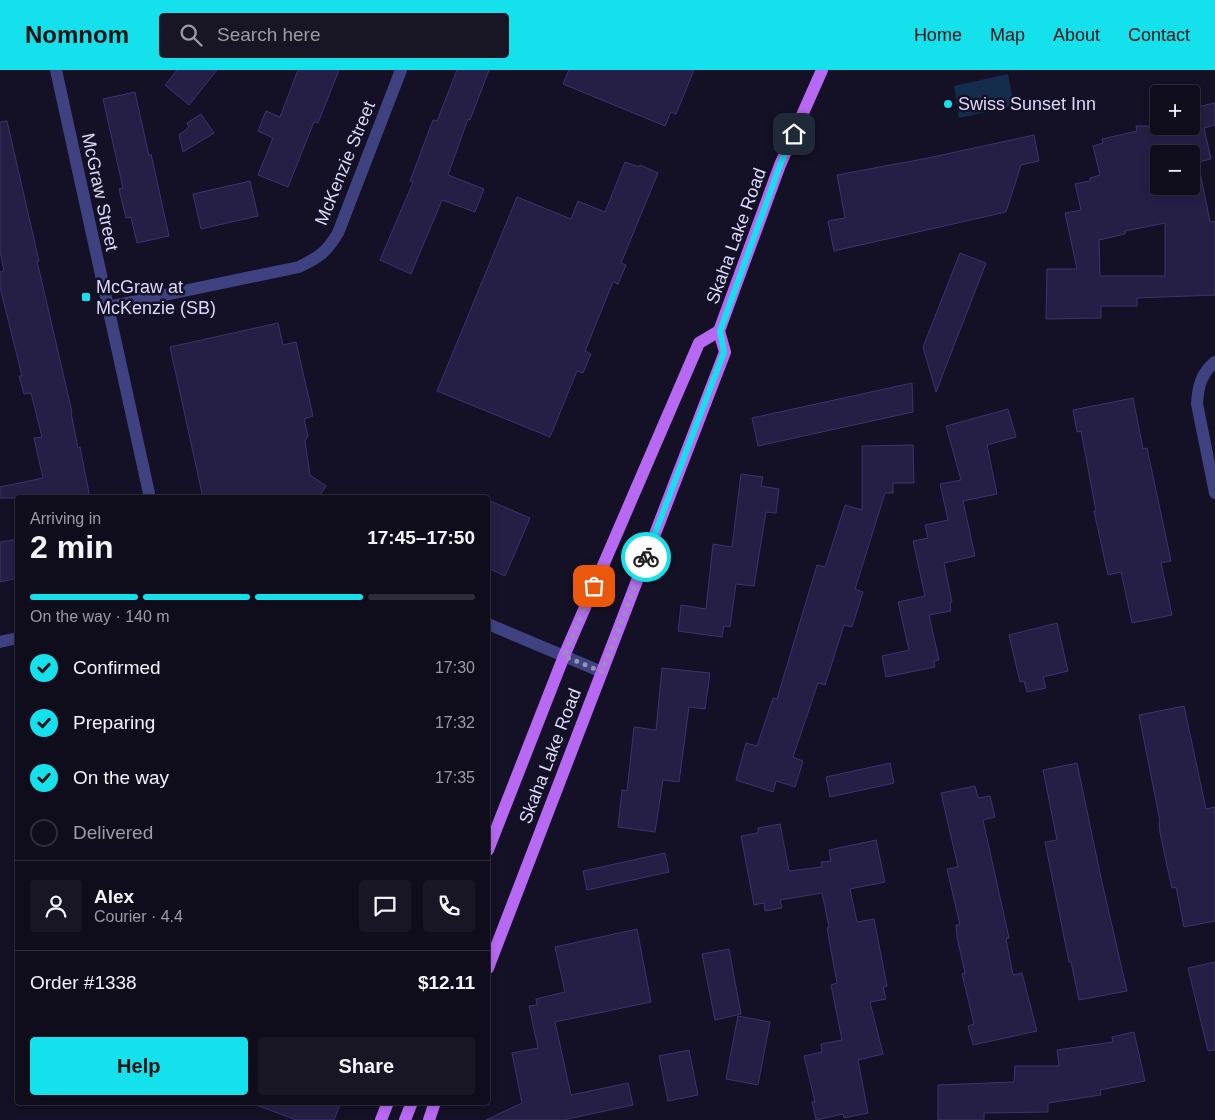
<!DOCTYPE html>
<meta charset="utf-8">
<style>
body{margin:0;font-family:Helvetica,sans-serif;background:#181625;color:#f1f3f6;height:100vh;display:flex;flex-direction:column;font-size:19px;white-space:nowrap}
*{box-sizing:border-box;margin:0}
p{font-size:16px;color:#9b9ca3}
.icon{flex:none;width:28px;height:28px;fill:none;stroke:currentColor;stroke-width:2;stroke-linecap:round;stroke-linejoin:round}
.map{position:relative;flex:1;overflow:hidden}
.drawer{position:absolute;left:15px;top:425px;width:475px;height:610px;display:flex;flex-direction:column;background:#0f0d1c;border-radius:5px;box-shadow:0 2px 8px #0003,0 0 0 1px #2f2d3b}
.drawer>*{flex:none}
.fabs{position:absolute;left:1150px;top:15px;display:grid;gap:10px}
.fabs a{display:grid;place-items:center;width:50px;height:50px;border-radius:5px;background:#0f0d1c;box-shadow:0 2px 8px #0003,0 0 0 1px #2f2d3b;font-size:25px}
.pin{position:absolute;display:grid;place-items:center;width:42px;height:42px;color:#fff;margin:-21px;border-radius:10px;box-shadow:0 2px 8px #0006}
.courier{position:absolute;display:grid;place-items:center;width:50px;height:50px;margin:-25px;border:4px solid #15e1ec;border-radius:50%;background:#fff;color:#222;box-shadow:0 1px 6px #0007}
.summary em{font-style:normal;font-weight:700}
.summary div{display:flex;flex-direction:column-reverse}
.summary{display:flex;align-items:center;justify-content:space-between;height:85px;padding:0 15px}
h1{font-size:32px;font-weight:700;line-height:38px}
.bar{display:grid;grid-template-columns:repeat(4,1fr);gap:8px 5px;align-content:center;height:60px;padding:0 15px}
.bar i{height:6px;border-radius:4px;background:#2f2d3b}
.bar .selected{background:#15e1ec}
.bar p{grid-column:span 4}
.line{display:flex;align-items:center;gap:12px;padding:0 15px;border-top:1px solid #2f2d3b}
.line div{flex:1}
.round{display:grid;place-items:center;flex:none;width:52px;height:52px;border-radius:5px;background:#181625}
ol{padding:0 15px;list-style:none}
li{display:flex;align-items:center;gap:15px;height:55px}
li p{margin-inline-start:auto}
li .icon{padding:5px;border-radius:50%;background:#15e1ec;color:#111;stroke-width:4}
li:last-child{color:#9b9ca3}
li i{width:28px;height:28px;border:2px solid #2f2d3b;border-radius:50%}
.action{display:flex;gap:10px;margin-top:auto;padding:10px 15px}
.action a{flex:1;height:58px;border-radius:5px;background:#15e1ec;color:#111;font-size:20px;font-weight:700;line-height:58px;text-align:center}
.action a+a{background:#181625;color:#f1f3f6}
header{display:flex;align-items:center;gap:30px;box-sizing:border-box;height:70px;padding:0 25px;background:#15e1ec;color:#111}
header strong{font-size:24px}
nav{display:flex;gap:28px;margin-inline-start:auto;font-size:18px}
.search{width:350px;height:45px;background:#181625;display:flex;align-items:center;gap:12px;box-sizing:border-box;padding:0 18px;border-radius:5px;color:#9b9ca3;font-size:19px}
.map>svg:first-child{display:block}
.water{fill:#152d4c}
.building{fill:#251f45;stroke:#3c336f;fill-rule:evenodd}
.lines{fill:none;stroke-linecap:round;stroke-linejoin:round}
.minor{stroke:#404180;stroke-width:12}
.major{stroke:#b869f3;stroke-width:12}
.done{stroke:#9593b1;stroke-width:5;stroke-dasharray:0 9}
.route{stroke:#15e1ec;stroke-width:6}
.poi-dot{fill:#15e1ec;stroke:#141126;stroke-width:2}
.labels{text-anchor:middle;stroke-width:5;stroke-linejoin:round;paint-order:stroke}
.poi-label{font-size:18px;fill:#dbd9fc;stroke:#141126;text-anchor:start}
.street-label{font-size:18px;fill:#dbd9fc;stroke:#141126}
</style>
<header>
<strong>Nomnom</strong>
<div class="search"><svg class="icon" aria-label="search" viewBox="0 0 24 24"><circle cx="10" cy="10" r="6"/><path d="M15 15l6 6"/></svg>Search here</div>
<nav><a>Home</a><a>Map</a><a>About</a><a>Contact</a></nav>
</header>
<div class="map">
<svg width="1215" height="1050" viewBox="0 0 1215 1050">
<rect width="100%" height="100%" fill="#141126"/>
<path class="water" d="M 1008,4 L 1014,36 L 959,48 L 954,16 Z"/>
<path class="building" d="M 177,0 L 217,0 L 189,35 L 165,15 Z
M 298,0 L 339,0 L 318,53 L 314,52 L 288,117 L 258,105 L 273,68 L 258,61 L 266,41 L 280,47 Z
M 457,0 L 489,0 L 470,50 L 468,49 L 448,105 L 484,119 L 475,142 L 442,130 L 411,204 L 380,190 L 413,112 L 410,111 L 433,50 L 437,51 Z
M 569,0 L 694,0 L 676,44 L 671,42 L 665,56 L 563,14 Z
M 135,22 L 149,86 L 151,84 L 169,166 L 137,173 L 131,147 L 126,148 L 119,119 L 123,118 L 103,29 Z
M 1215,33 L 1215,55 L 1204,58 L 1211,89 L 1198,92 L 1210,152 L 1215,151 L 1215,225 L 1137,228 L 1137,236 L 1101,236 L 1101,248 L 1046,249 L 1047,199 L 1077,199 L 1065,143 L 1081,140 L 1075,114 L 1090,111 L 1090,108 L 1100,105 L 1093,76 L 1103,73 L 1102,69 L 1137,61 L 1136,56 L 1191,56 L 1191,38 ZM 1159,84 L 1191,84 L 1191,116 L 1159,116 ZM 1165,153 L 1165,206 L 1100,206 L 1099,170 L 1125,164 L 1125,161 Z
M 201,44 L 214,63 L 183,82 L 179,65 L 189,57 L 187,53 Z
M 7,51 L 39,191 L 37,191 L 72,342 L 71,343 L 78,378 L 80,377 L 90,428 L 0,428 L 0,417 L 43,408 L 34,368 L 42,367 L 31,323 L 24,324 L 19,306 L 22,306 L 0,217 L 0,202 L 4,201 L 0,181 L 0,52 Z
M 1034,65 L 1039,91 L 1021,95 L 1006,142 L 834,181 L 828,151 L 845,148 L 837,105 L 928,88 Z
M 625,92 L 639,97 L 640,95 L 658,103 L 621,193 L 626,195 L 618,214 L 613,212 L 585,281 L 591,284 L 583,303 L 577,301 L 550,367 L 437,321 L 517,127 L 571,149 L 578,131 L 605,142 Z
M 250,111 L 258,146 L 201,159 L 193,124 Z
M 960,183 L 986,193 L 936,322 L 923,277 Z
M 278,253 L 283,275 L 296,272 L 313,346 L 304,349 L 308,366 L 305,371 L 310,405 L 326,416 L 318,428 L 203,428 L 170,277 Z
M 912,313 L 913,342 L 758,376 L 752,348 Z
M 1133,328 L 1143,379 L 1147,378 L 1171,491 L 1161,493 L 1172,545 L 1132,553 L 1121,502 L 1108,505 L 1094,441 L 1096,441 L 1081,361 L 1077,362 L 1073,340 Z
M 1008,339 L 1016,367 L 987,375 L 997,424 L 963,431 L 975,486 L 944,493 L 952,532 L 950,533 L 951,541 L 929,545 L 939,590 L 934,591 L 935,597 L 886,607 L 882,586 L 909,580 L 898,532 L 925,526 L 913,471 L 928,468 L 925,455 L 948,450 L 940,414 L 961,410 L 946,356 Z
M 913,375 L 914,413 L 893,413 L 893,423 L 885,423 L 855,519 L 863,522 L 852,557 L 844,555 L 825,615 L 818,613 L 793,687 L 803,691 L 795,717 L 776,711 L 773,722 L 736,710 L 746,673 L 757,676 L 773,628 L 777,629 L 817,495 L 825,497 L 845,435 L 862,440 L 862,376 Z
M 741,404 L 763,407 L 761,416 L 779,419 L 776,443 L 766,442 L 754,516 L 736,514 L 730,557 L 724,556 L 722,567 L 678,561 L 681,535 L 706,539 L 713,474 L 732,477 Z
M 488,430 L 530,448 L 505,506 L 488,498 Z
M 18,469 L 18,508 L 0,512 L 0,472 Z
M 1057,553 L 1068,601 L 1043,607 L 1046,618 L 1027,622 L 1024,611 L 1020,612 L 1009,565 Z
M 662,598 L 710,603 L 705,639 L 689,637 L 679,712 L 663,710 L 655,762 L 618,757 L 622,720 L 627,721 L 634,657 L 656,660 Z
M 1184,636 L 1206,739 L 1215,737 L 1215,851 L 1184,857 L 1176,817 L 1172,818 L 1167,796 L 1160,762 L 1159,752 L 1160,751 L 1139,645 Z
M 890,693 L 894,713 L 830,727 L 826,707 Z
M 1077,693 L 1101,808 L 1127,921 L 1079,930 L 1071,892 L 1069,892 L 1045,772 L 1057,770 L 1043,700 Z
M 975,716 L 978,728 L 990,726 L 995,747 L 983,750 L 1009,868 L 1006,869 L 1013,905 L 1022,903 L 1037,961 L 973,975 L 968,956 L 974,954 L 962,904 L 965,903 L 957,867 L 956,855 L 960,855 L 947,799 L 958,797 L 941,723 Z
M 780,754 L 789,801 L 822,797 L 821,792 L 831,791 L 829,780 L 876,770 L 885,812 L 850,819 L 857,852 L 874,849 L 887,916 L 883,917 L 886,929 L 870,932 L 883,984 L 858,990 L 868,1043 L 844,1048 L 843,1044 L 816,1050 L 812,1032 L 815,1032 L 804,986 L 822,982 L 821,974 L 842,970 L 831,915 L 837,913 L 827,858 L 829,857 L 822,823 L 780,830 L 782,838 L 765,841 L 764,833 L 754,835 L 741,766 L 758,763 L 758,758 Z
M 665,783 L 669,802 L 587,820 L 583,801 Z
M 637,859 L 651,932 L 555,952 L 571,1025 L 628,1013 L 633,1035 L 563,1050 L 486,1050 L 522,1033 L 512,983 L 538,978 L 529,936 L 537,935 L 536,929 L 565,922 L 555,877 Z
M 729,879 L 741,944 L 715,950 L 702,884 Z
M 1215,892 L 1215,980 L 1208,981 L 1188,898 Z
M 738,946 L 770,952 L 758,1015 L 726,1009 Z
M 1134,962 L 1145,1011 L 1100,1020 L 1101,1025 L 1048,1033 L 1048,1042 L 984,1043 L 984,1050 L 938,1050 L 938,1015 L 1014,1012 L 1015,996 L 1059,996 L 1057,980 L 1113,972 L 1112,967 Z
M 689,980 L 698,1025 L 668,1031 L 659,986 Z
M 254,1032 L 341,1032 L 334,1050 L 296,1050 L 254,1034 Z"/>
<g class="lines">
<path class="minor" d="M 56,0 L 150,428
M 107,237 L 299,197 C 319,187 326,183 338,163 L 401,0
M 1215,292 C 1201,303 1198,317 1197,334 L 1215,423
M 488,554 L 602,602
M 0,572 L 18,568"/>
<path class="major" d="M 488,780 L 564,586 L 699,273 L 719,261
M 488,898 L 725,282 L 719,261 L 780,95 L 822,0
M 381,1050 L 388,1032
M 405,1050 L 412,1032
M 429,1050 L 435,1032"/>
</g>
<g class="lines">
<path class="done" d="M 594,516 L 564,586 L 602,602 L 646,487"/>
<path class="route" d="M 646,487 L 724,282 L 720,261 L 780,95 L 794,64"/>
</g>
<g class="poi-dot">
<circle cx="948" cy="34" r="5"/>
<rect x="81" y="222" width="10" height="10" rx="2.5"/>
</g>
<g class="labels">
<g class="poi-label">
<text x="958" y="40">Swiss Sunset Inn</text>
<text x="96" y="223">McGraw at<tspan x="96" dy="21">McKenzie (SB)</tspan></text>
</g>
<g class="street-label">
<text transform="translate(345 93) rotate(-68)" y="6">McKenzie Street</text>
<text transform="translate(100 122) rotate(78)" y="6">McGraw Street</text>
<text transform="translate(736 166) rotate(-70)" y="6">Skaha Lake Road</text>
<text transform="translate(550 686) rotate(-69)" y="6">Skaha Lake Road</text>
</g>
</g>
</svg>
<div class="fabs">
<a>+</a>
<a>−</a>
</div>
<div class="pin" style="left:594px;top:516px;background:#ea580c"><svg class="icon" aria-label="bag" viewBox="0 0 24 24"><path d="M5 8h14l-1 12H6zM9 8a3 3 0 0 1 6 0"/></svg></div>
<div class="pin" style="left:794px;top:64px;background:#1f2937"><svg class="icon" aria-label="home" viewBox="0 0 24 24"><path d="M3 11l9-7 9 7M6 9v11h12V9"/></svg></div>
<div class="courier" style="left:646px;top:487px"><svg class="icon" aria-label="bike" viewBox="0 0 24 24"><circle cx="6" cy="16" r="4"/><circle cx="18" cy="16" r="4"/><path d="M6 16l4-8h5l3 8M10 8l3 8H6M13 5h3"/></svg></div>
<section class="drawer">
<div class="summary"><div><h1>2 min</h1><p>Arriving in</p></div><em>17:45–17:50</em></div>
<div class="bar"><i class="selected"></i><i class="selected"></i><i class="selected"></i><i></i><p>On the way · 140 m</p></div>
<ol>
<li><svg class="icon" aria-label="check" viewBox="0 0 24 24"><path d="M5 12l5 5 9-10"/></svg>Confirmed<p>17:30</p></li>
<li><svg class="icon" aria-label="check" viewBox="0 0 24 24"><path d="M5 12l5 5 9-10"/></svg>Preparing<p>17:32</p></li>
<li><svg class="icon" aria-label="check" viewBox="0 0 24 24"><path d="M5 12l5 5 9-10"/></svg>On the way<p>17:35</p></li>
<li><i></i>Delivered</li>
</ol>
<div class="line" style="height:90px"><a class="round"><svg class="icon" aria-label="person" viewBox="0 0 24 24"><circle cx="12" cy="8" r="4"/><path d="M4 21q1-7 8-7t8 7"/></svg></a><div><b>Alex</b><p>Courier · 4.4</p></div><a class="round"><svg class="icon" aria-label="chat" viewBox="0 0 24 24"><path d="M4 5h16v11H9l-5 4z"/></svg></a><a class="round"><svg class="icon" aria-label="phone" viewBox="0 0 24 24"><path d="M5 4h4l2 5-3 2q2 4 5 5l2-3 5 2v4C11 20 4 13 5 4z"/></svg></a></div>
<div class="line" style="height:65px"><div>Order #1338</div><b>$12.11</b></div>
<div class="action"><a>Help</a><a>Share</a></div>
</section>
</div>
